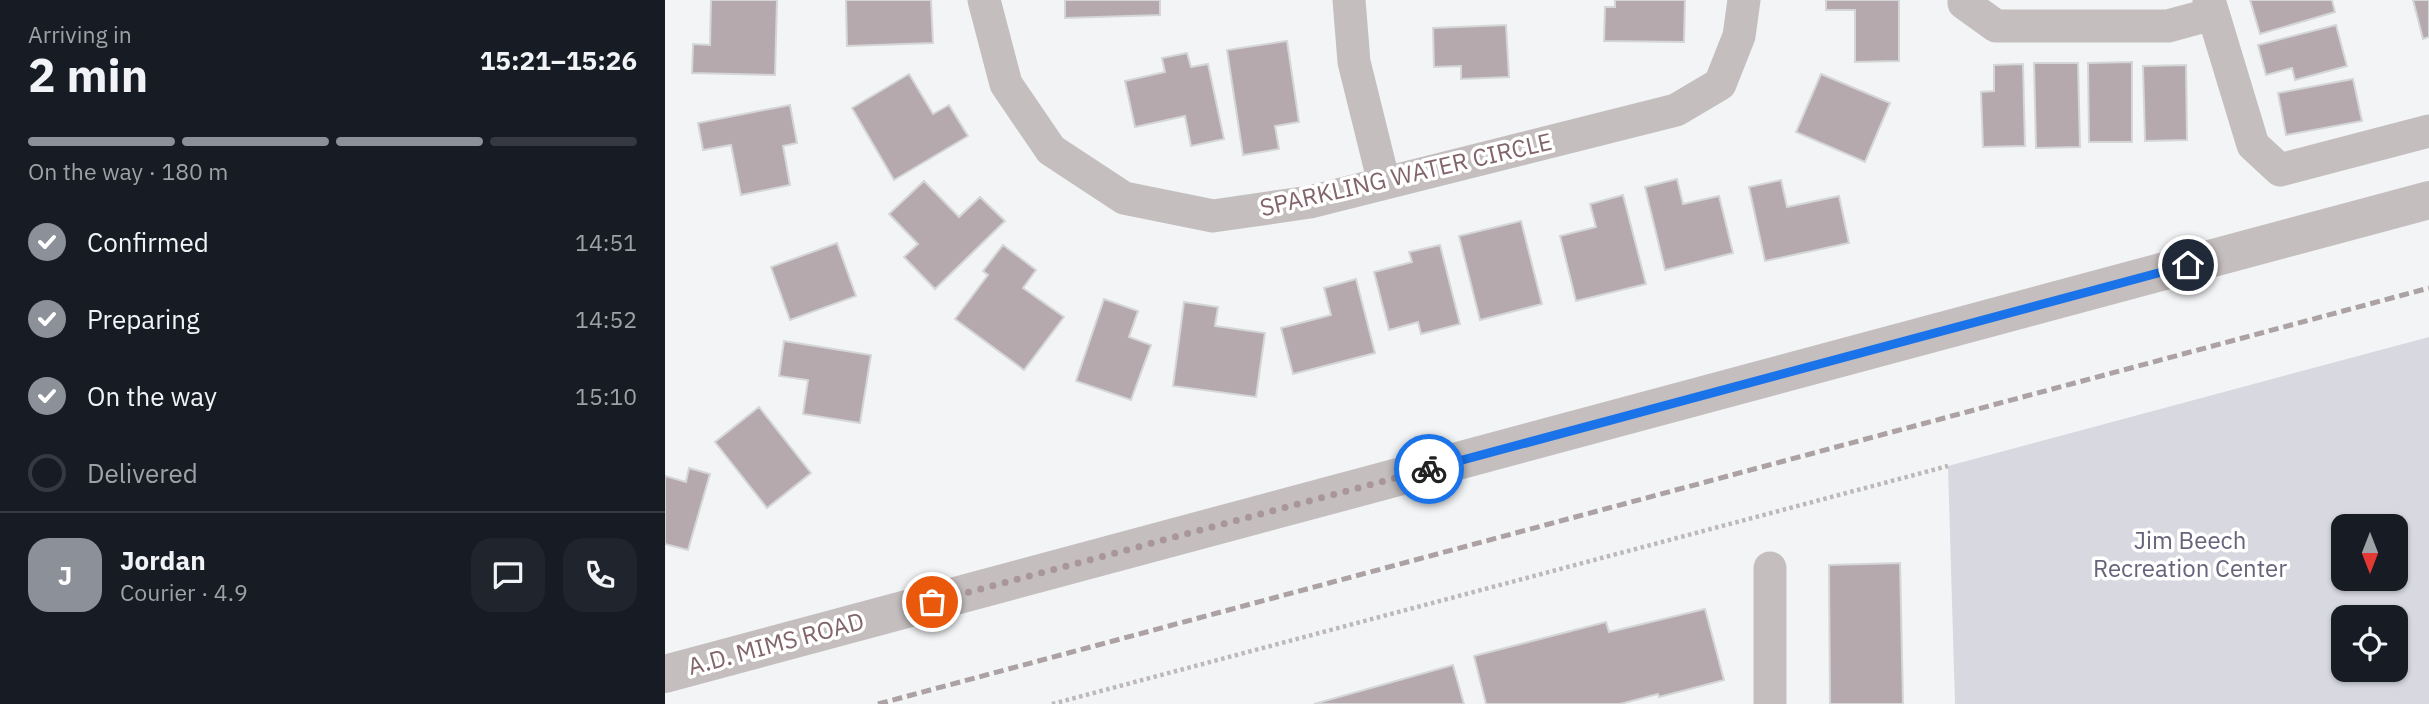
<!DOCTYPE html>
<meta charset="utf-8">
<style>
body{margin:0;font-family:"IBM Plex Sans",sans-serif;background:#20242c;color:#f1f3f6;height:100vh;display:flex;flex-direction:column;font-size:26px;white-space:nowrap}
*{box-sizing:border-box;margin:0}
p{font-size:23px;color:#9ea1a6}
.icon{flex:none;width:38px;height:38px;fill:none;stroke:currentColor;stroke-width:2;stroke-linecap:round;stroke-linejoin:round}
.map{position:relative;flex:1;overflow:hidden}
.sheet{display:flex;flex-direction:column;background:#171b24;width:665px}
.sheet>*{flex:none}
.needle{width:46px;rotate:180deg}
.fabs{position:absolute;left:1666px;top:514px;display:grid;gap:14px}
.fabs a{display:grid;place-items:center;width:77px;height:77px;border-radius:14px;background:#171b24;box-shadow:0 2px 5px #0004;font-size:35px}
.pin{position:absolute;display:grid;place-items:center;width:60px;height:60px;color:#fff;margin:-30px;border:4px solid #fff;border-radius:50%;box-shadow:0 2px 7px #0007}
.courier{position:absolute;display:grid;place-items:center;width:70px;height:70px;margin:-35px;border:5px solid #1a73e8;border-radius:50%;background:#fff;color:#222;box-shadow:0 2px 9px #0007}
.head em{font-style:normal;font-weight:800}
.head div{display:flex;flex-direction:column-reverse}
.head{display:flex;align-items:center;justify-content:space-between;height:119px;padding:0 28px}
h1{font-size:46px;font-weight:800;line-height:52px}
.bar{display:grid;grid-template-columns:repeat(4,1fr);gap:10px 7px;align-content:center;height:84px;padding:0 28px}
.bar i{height:9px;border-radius:5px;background:#363941}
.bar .selected{background:#8c9099}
.bar p{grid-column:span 4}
.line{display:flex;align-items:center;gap:18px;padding:0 28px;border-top:2px solid #363941}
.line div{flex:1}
.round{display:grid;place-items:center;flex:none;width:74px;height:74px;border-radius:21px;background:#20242c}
ol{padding:0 28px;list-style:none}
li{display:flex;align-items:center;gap:21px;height:77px}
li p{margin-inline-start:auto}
li .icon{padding:7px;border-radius:50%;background:#8c9099;color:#fff;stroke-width:4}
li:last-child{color:#9ea1a6}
li i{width:38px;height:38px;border:4px solid #363941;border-radius:50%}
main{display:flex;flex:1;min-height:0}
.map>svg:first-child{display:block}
.green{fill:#d8d8e1;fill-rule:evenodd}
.building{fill:#b6a9ad;stroke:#d4d6d7;stroke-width:2}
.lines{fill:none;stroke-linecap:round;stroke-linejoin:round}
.path{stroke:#bdb8b9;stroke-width:4.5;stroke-dasharray:3.5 3.5;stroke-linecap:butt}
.minor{stroke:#c5bebf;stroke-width:33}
.tertiary{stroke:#c5bebf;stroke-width:38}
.rail{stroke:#aca1a3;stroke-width:5;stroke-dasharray:10 5;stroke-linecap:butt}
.done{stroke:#a9969b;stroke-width:7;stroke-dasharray:0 12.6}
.route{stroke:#1a73e8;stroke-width:9}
.labels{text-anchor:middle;stroke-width:7;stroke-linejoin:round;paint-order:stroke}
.street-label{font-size:24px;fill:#82646b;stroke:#fff}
.park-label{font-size:24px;fill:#66637a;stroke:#fff}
</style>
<main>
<section class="sheet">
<div class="head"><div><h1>2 min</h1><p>Arriving in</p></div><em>15:21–15:26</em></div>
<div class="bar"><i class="selected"></i><i class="selected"></i><i class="selected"></i><i></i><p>On the way · 180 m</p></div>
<ol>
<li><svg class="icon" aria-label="check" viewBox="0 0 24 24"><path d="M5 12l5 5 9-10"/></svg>Confirmed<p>14:51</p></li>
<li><svg class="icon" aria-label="check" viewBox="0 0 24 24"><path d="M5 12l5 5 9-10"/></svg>Preparing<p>14:52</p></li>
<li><svg class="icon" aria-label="check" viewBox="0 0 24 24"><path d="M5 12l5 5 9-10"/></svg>On the way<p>15:10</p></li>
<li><i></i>Delivered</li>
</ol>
<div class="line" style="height:126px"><b class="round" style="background:#8c9099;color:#fff">J</b><div><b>Jordan</b><p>Courier · 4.9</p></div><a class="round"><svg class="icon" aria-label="chat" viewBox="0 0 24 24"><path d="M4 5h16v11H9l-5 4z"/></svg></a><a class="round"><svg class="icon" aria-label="phone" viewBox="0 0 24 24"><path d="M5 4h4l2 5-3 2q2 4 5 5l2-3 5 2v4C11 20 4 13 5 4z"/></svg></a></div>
</section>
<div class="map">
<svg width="1764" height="704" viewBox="0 0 1764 704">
<rect width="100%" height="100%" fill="#f2f4f5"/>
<path class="green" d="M 1764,337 L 1764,704 L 1290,704 L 1283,466 ZM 1678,527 L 1731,527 L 1731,579 L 1678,579 ZM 1678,618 L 1731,618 L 1731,670 L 1678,670 Z"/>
<path class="building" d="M 46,0 L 112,0 L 110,75 L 27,73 L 28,44 L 45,45 Z
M 181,0 L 266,0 L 268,43 L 182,46 Z
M 400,0 L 495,0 L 495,15 L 400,18 Z
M 950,0 L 1020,0 L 1019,42 L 939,41 L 940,7 L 950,7 Z
M 1161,0 L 1234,0 L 1234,61 L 1190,62 L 1190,10 L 1161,10 Z
M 1585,0 L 1667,0 L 1670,12 L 1595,34 Z
M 1748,0 L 1764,0 L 1764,37 L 1758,39 Z
M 841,25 L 844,77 L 796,79 L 796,66 L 769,67 L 768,28 Z
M 1671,25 L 1682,66 L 1630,80 L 1627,68 L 1601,75 L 1593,45 Z
M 622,41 L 634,122 L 610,126 L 614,149 L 578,155 L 562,50 Z
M 522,53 L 526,67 L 543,64 L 559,139 L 526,146 L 520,116 L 470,127 L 460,81 L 500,72 L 497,58 Z
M 1467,62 L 1467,142 L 1424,142 L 1423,63 Z
M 1369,63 L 1413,63 L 1415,147 L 1371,148 Z
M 1358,64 L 1360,146 L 1318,147 L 1316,92 L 1329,91 L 1329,65 Z
M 1521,65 L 1522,140 L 1480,141 L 1478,66 Z
M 244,74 L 268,114 L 284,105 L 303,136 L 229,180 L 187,108 Z
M 1156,74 L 1225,103 L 1200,162 L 1131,132 Z
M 1688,79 L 1697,121 L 1621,135 L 1613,93 Z
M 125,105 L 132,143 L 118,146 L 125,185 L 76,195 L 66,145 L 38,150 L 33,123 Z
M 1012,179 L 1018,204 L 1054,196 L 1068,253 L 1000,270 L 980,187 Z
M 1116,180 L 1122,207 L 1174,196 L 1184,243 L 1100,261 L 1084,187 Z
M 259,181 L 294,217 L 315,197 L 340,221 L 270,289 L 239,257 L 253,244 L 224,214 Z
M 958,195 L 981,284 L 911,301 L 895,236 L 931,227 L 925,204 Z
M 856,221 L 877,304 L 815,320 L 794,236 Z
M 172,243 L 191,296 L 125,320 L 106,267 Z
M 338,245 L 371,270 L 358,288 L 399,317 L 359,370 L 290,319 L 323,275 L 318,271 Z
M 775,245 L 795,324 L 756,334 L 753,322 L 724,330 L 709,272 L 747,262 L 744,252 Z
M 691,279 L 710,353 L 628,374 L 616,328 L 666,315 L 659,288 Z
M 439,299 L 473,311 L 464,337 L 486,345 L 466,400 L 411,381 Z
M 519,302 L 553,307 L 550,326 L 600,333 L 591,397 L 508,386 Z
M 119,341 L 206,355 L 195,423 L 138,414 L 143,380 L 114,376 Z
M 94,407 L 146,473 L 102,508 L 50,442 Z
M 24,468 L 45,474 L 23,550 L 0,544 L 0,476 L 21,482 Z
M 1235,563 L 1238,704 L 1165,704 L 1164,565 Z
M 1040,609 L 1059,680 L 994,697 L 993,694 L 955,704 L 821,704 L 809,656 L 941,622 L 944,632 Z
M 788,665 L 799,704 L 649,704 Z"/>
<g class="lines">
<path class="path" d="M 387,704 L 1283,466"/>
<path class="minor" d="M 319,0 L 341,84 L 386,150 L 459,198 L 548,216 L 645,202 L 1011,110 L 1055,84 L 1074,36 L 1079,0
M 684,0 L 689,62 L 719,183
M 1299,0 L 1299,3 L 1331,26 L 1503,26 L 1547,14
M 1544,0 L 1588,145 L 1615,170 L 1764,131
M 1105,568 L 1105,704"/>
<path class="tertiary" d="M 0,674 L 1764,200"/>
<path class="rail" d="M 213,704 L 1764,288"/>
</g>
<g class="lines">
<path class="done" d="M 267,602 L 764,469"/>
<path class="route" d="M 764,469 L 1523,265"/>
</g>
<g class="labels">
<g class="street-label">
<text transform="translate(741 175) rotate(-13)" y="8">SPARKLING WATER CIRCLE</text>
<text transform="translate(111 644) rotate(-15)" y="8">A.D. MIMS ROAD</text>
</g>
<g class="park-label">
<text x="1525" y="549">Jim Beech<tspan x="1525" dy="28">Recreation Center</tspan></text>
</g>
</g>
</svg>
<div class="fabs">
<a><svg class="needle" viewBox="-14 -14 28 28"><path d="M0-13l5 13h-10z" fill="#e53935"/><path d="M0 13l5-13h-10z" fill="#9ea1a6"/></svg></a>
<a><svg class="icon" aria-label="locate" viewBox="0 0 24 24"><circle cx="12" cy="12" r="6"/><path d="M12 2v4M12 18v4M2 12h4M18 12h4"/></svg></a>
</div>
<div class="pin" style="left:267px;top:602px;background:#ea580c"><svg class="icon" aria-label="bag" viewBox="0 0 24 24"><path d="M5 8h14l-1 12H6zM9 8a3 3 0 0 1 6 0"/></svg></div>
<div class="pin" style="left:1523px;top:265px;background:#1f2937"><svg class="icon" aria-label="home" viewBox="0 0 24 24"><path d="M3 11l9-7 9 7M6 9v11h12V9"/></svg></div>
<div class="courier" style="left:764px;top:469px"><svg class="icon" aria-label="bike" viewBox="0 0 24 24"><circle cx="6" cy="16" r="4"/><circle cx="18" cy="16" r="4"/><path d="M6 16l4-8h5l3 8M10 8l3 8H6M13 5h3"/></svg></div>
</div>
</main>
